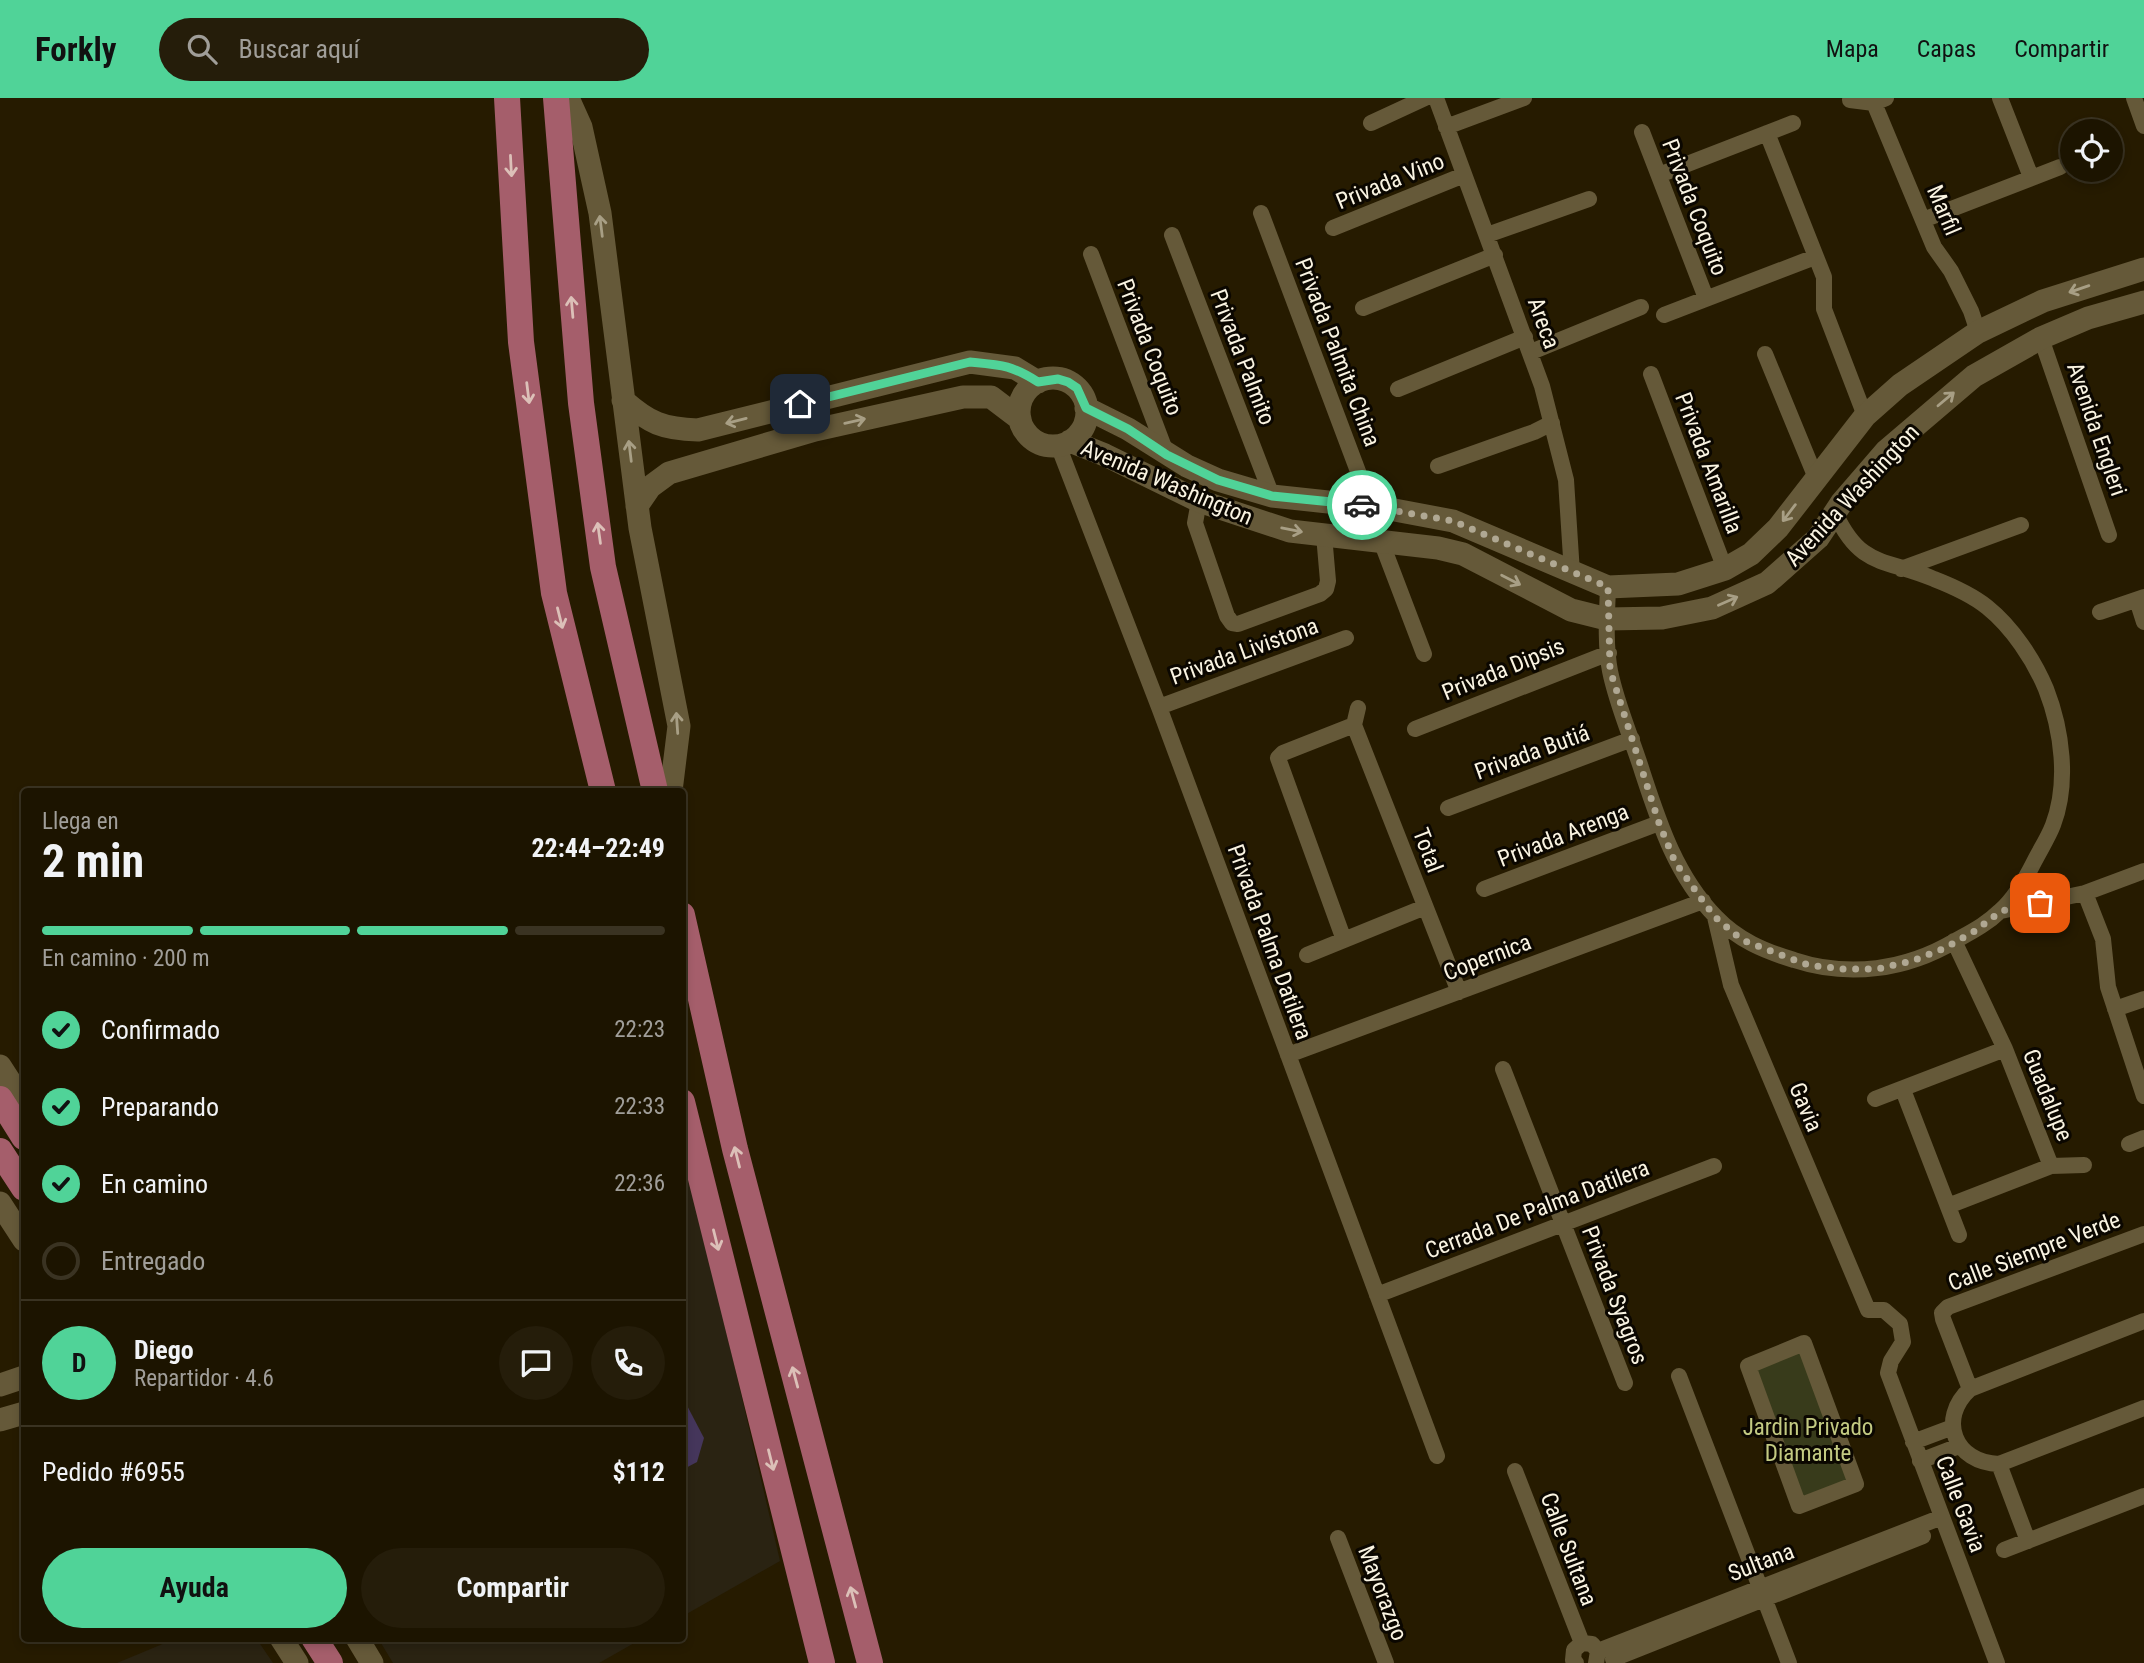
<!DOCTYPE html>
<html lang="es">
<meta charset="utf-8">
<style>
body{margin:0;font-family:"Roboto Condensed",sans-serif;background:#251d0a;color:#f1f3f6;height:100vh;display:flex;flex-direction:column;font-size:26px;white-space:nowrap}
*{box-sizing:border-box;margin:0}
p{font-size:23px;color:#a09e99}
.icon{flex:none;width:38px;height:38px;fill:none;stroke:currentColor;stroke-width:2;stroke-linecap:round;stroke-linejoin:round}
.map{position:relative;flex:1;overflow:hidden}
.drawer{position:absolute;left:21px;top:690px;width:665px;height:854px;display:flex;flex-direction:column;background:#1c1400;border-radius:7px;box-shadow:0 4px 10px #0003,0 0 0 2px #3a3322}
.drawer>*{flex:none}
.buttons{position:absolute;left:2060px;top:21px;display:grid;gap:14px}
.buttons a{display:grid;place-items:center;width:63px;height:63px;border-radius:50%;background:#1c1400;box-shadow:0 4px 10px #0003,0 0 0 2px #3a3322;font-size:35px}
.pin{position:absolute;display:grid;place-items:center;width:60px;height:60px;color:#fff;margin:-30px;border-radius:14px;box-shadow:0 4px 10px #0006}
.courier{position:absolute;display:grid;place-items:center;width:70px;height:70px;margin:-35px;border:5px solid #50d398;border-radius:50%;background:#fff;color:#222;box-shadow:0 2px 9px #0007}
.overview em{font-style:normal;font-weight:700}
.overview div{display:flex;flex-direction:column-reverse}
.overview{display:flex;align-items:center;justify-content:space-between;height:119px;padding:0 21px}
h1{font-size:46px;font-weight:700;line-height:52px}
.bar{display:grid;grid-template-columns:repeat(4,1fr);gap:10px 7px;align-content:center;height:84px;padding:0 21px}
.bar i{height:9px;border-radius:5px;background:#3a3322}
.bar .current{background:#50d398}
.bar p{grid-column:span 4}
.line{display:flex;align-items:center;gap:18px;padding:0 21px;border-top:2px solid #3a3322}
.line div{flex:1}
.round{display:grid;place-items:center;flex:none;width:74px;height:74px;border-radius:37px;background:#251d0a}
ol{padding:0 21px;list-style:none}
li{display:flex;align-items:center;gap:21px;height:77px}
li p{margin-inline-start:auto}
li .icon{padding:7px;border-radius:50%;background:#50d398;color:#111;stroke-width:4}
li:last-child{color:#a09e99}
li i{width:38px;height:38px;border:4px solid #3a3322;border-radius:50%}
.cta{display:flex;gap:14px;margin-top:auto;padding:14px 21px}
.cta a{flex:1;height:80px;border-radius:42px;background:#50d398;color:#111;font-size:28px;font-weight:700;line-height:80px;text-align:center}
.cta a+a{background:#251d0a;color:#f1f3f6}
header{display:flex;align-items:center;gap:42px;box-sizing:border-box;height:98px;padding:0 35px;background:#50d398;color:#111}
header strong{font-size:33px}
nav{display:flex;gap:38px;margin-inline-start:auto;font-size:24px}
.search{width:490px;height:63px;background:#251d0a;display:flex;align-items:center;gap:18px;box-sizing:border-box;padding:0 24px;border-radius:38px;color:#a09e99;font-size:26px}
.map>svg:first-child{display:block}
.commercial{fill:#2a2312}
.green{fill:#383b1b}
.building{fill:#45365b}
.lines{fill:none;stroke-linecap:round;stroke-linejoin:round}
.street{stroke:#655939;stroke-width:16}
.secondary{stroke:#655939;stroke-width:23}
.primary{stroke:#a55e6b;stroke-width:26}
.oneway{stroke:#dcc0b8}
.oneway2{stroke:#a89f85}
.done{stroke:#b0a893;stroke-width:7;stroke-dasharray:0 12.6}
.route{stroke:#50d398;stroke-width:9}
.labels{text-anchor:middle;stroke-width:6;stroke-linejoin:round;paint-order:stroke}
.street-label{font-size:23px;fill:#faf4e2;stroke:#0b0700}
.park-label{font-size:23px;fill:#c3ca82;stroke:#0b0700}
</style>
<header>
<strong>Forkly</strong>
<div class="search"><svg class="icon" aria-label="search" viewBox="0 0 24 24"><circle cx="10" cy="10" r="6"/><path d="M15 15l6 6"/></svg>Buscar aquí</div>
<nav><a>Mapa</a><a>Capas</a><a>Compartir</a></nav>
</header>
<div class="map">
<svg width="2144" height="1565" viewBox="0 0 2144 1565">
<rect width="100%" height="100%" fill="#261b00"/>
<path class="commercial" d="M 682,1043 L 780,1463 L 683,1518 L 682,1518 Z
M 177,1540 L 256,1540 L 273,1565 L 117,1565 Z
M 378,1540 L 643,1540 L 599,1565 L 393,1565 Z"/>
<path class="green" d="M 1806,1237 L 1864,1389 L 1797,1414 L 1741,1265 Z"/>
<path class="building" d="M 682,1298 L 704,1340 L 697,1364 L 682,1372 Z"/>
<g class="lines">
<path class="street" d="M 1436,0 L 1542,288 L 1566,382 L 1572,475
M 2000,0 L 2031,79
M 2134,0 L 2144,28
M 1850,2 L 1874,5 L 1886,0
M 1874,5 L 1934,149 L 1951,173 L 1971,213 L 1978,234
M 1371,25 L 1425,0
M 1446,29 L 1524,0
M 1642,34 L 1706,200
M 1767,35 L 1824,179 L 1824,211 L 1865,318
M 1659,77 L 1793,25
M 1261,115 L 1371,408
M 1923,122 L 2060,69
M 1333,130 L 1464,77
M 1172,137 L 1272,398
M 1487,137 L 1589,101
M 1091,156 L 1167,357
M 1363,210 L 1495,157
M 1664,217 L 1815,159
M 2041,240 L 2109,437
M 1531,254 L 1641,209
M 1765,256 L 1816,380
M 1651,276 L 1725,471
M 1398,291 L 1525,239
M 1058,347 L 1159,609 L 1437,1358
M 1438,368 L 1534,334 L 1552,325
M 1199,403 L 1195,425 L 1227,518 L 1232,525 L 1238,526 L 1320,496 L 1326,491 L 1328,483 L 1324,437
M 1381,443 L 1424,556
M 1901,471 L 2021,427
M 1608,489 C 1607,516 1605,547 1610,573 C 1617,608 1633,643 1643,676 C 1660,728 1677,779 1716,819 C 1738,842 1764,853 1794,862 C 1849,880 1906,872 1955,843 C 1971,834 1987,826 2000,813 C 2015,800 2025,782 2034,764 C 2040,752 2048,740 2053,727 C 2069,685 2062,632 2046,591 C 2034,562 2012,529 1987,509 C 1972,497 1952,488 1934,481 C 1885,460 1861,471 1835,415
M 2137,502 L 2144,524
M 2100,514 L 2144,499
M 1159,609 L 1346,540
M 1354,627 L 1459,894
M 1354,627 L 1358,610
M 1415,631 L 1609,555
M 1448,710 L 1632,641
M 1484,791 L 1659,725
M 2085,795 L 2103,841 L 2108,889 L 2144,998
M 2001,813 L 2085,795 L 2144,773
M 1715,819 L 1731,887 L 1868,1212 L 1884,1212 L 1900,1226 L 1903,1244 L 1891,1263 L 1888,1275 L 1997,1565
M 1344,842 L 1278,660 L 1283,655 L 1354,627
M 1954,843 L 2005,951 L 2051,1068
M 1307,857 L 1425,809
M 2115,911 L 2144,901
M 1288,957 L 1703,803
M 1503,971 L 1625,1285
M 1903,992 L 1959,1137
M 1875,1001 L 2005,951
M 2129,1046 L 2144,1040
M 1948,1108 L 2051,1068 L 2084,1067
M 1377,1197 L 1714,1068
M 2144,1223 L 1970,1291 C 1937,1321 1955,1365 1999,1366 L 2144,1310
M 1804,1245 L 1856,1386 L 1799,1408 L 1748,1268 Z
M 1679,1278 L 1789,1565
M 1970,1291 L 1943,1221 L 1942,1215 L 1948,1209 L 2144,1136
M 1913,1344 L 1953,1329
M 1920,1363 L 1959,1348
M 1999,1366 L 2028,1443
M 1515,1373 L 1582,1545
M 1338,1440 L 1386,1565
M 2004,1452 L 2144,1398
M 1598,1553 L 1942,1419
M 1576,1565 L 1573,1562 L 1574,1552 L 1582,1545 L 1592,1546 L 1598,1553 L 1596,1565
M 1615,1565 L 1613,1561 L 1923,1438"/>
<path class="secondary" d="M 568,0 L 581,29 L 600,115 L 640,430 L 679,628 L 671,693
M1019 314a34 34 0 1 1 68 0a34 34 0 1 1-68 0Z
M 623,302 C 649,325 663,331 698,332 L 970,264 L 1015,270 L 1038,284
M 1086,310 L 1128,331 L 1187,368 L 1218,382 L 1272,398 L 1384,410 L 1453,423 L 1608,489 L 1678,486 L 1725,471 L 1751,456 L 1778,430 L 1865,318 L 1900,287 L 1978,234 L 2043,203 L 2144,171
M 1070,343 L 1105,357 L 1199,403 L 1290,433 L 1438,450 L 1463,456 L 1571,512 L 1607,521 L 1662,520 L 1712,510 L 1767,485 L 1818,440 L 1842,404 L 1886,353 L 1974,278 L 2041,240 L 2088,220 L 2144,204
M 637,408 L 650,389 L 669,375 L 815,332 L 963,299 L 991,299 L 1020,321
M 0,968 L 24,1005
M 0,1105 L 24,1142
M 0,1287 L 24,1279
M 0,1322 L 24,1315
M 281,1540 L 297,1565
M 357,1540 L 372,1565"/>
<path class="primary" d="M 507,0 L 521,244 L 554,495 L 603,693
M 556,0 L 581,305 L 603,469 L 655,693
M 682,817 L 735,1051 L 870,1565
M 0,1001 L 24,1039
M 682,1004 L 822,1565
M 0,1053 L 24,1090
M 314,1540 L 330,1565"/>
</g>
<defs><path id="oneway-shaft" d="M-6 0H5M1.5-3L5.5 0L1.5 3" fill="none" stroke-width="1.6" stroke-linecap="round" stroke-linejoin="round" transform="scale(1.75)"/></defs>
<g class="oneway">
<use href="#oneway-shaft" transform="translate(511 68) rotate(87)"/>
<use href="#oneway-shaft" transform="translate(572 209) rotate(-95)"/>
<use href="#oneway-shaft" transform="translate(528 295) rotate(83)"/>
<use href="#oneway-shaft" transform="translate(599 435) rotate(-98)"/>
<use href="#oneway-shaft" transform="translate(560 520) rotate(76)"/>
<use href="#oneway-shaft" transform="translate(737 1059) rotate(-104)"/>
<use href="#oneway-shaft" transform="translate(716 1142) rotate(76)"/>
<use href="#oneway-shaft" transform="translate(795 1279) rotate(-105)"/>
<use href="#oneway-shaft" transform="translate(771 1362) rotate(76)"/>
<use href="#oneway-shaft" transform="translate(853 1499) rotate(-105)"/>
</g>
<g class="oneway2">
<use href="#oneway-shaft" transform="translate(601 128) rotate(-97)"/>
<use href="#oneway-shaft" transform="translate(2079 191) rotate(161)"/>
<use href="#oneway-shaft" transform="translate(1946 301) rotate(-40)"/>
<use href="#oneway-shaft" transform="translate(736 323) rotate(166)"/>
<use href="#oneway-shaft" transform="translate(855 323) rotate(-13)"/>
<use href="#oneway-shaft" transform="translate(630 353) rotate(-97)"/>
<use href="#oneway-shaft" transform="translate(1789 415) rotate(127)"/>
<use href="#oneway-shaft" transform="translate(1292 432) rotate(11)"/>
<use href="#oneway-shaft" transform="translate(1511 482) rotate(27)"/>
<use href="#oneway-shaft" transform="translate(1728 503) rotate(-24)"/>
<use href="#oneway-shaft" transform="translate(677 625) rotate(-94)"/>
</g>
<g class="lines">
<path class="done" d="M 1362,407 L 1453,423 L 1608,489 L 1610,572 L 1659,725 L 1675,764 L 1703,803 L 1715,819 L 1742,842 L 1808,867 L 1843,871 L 1877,871 L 1912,863 L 1945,850 L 1975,833 L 2001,813 L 2040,805"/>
<path class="route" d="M 800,306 L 970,264 C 1002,267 1011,267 1038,284 L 1058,281 L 1068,284 L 1077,290 L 1086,310 L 1128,331 L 1167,357 L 1218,382 L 1272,398 L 1362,407"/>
</g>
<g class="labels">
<g class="street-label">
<text transform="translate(1390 83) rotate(-22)" y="8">Privada Vino</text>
<text transform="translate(1695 109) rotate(69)" y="8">Privada Coquito</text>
<text transform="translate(1944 112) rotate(67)" y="8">Marfil</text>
<text transform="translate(1544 225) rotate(70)" y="8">Areca</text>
<text transform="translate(1150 249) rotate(69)" y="8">Privada Coquito</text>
<text transform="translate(1338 254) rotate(69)" y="8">Privada Palmita China</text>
<text transform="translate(1243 259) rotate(69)" y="8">Privada Palmito</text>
<text transform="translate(2097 331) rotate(71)" y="8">Avenida Engleri</text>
<text transform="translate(1709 365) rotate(69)" y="8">Privada Amarilla</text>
<text transform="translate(1167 384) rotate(23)" y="8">Avenida Washington</text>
<text transform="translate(1852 397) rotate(-47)" y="8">Avenida Washington</text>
<text transform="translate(1244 553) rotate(-20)" y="8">Privada Livistona</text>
<text transform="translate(1503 571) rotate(-22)" y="8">Privada Dipsis</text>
<text transform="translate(1532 654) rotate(-20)" y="8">Privada Butiá</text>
<text transform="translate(1563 737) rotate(-21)" y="8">Privada Arenga</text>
<text transform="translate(1428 752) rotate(69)" y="8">Total</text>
<text transform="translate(1270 844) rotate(70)" y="8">Privada Palma Datilera</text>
<text transform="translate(1487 859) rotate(-21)" y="8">Copernica</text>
<text transform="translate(2048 997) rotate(68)" y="8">Guadalupe</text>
<text transform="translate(1806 1009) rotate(67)" y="8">Gavia</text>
<text transform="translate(1537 1111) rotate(-21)" y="8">Cerrada De Palma Datilera</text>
<text transform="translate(2034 1153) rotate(-21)" y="8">Calle Siempre Verde</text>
<text transform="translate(1615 1197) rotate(69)" y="8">Privada Syagros</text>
<text transform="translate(1961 1406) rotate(69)" y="8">Calle Gavia</text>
<text transform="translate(1569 1451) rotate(69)" y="8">Calle Sultana</text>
<text transform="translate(1761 1464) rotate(-21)" y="8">Sultana</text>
<text transform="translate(1383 1495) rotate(69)" y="8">Mayorazgo</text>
</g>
<g class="park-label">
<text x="1808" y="1337">Jardin Privado<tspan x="1808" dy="26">Diamante</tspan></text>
</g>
</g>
</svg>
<div class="buttons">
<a><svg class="icon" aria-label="locate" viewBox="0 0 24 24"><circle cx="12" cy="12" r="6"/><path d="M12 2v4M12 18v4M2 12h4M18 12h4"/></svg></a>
</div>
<div class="pin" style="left:2040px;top:805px;background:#ea580c"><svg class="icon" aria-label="bag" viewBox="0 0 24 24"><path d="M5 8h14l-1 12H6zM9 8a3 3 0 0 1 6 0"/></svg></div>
<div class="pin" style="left:800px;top:306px;background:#1f2937"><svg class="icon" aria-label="home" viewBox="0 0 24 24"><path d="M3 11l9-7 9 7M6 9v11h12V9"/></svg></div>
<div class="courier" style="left:1362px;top:407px"><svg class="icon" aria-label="car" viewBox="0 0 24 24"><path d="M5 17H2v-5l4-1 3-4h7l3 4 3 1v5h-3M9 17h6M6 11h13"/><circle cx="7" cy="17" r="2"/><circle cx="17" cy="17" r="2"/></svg></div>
<section class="drawer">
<div class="overview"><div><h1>2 min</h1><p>Llega en</p></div><em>22:44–22:49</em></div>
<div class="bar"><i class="current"></i><i class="current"></i><i class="current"></i><i></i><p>En camino · 200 m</p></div>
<ol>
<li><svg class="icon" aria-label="check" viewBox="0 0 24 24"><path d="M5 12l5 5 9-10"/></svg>Confirmado<p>22:23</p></li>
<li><svg class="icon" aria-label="check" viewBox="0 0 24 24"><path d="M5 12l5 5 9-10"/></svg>Preparando<p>22:33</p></li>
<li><svg class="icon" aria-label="check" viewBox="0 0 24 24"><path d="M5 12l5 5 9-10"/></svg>En camino<p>22:36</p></li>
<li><i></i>Entregado</li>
</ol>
<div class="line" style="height:126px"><b class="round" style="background:#50d398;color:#111">D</b><div><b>Diego</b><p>Repartidor · 4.6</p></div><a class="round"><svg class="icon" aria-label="chat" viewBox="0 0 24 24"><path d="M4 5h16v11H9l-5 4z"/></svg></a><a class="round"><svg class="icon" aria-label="phone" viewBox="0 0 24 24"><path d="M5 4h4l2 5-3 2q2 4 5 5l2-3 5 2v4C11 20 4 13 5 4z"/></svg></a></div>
<div class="line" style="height:91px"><div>Pedido #6955</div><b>$112</b></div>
<div class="cta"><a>Ayuda</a><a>Compartir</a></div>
</section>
</div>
